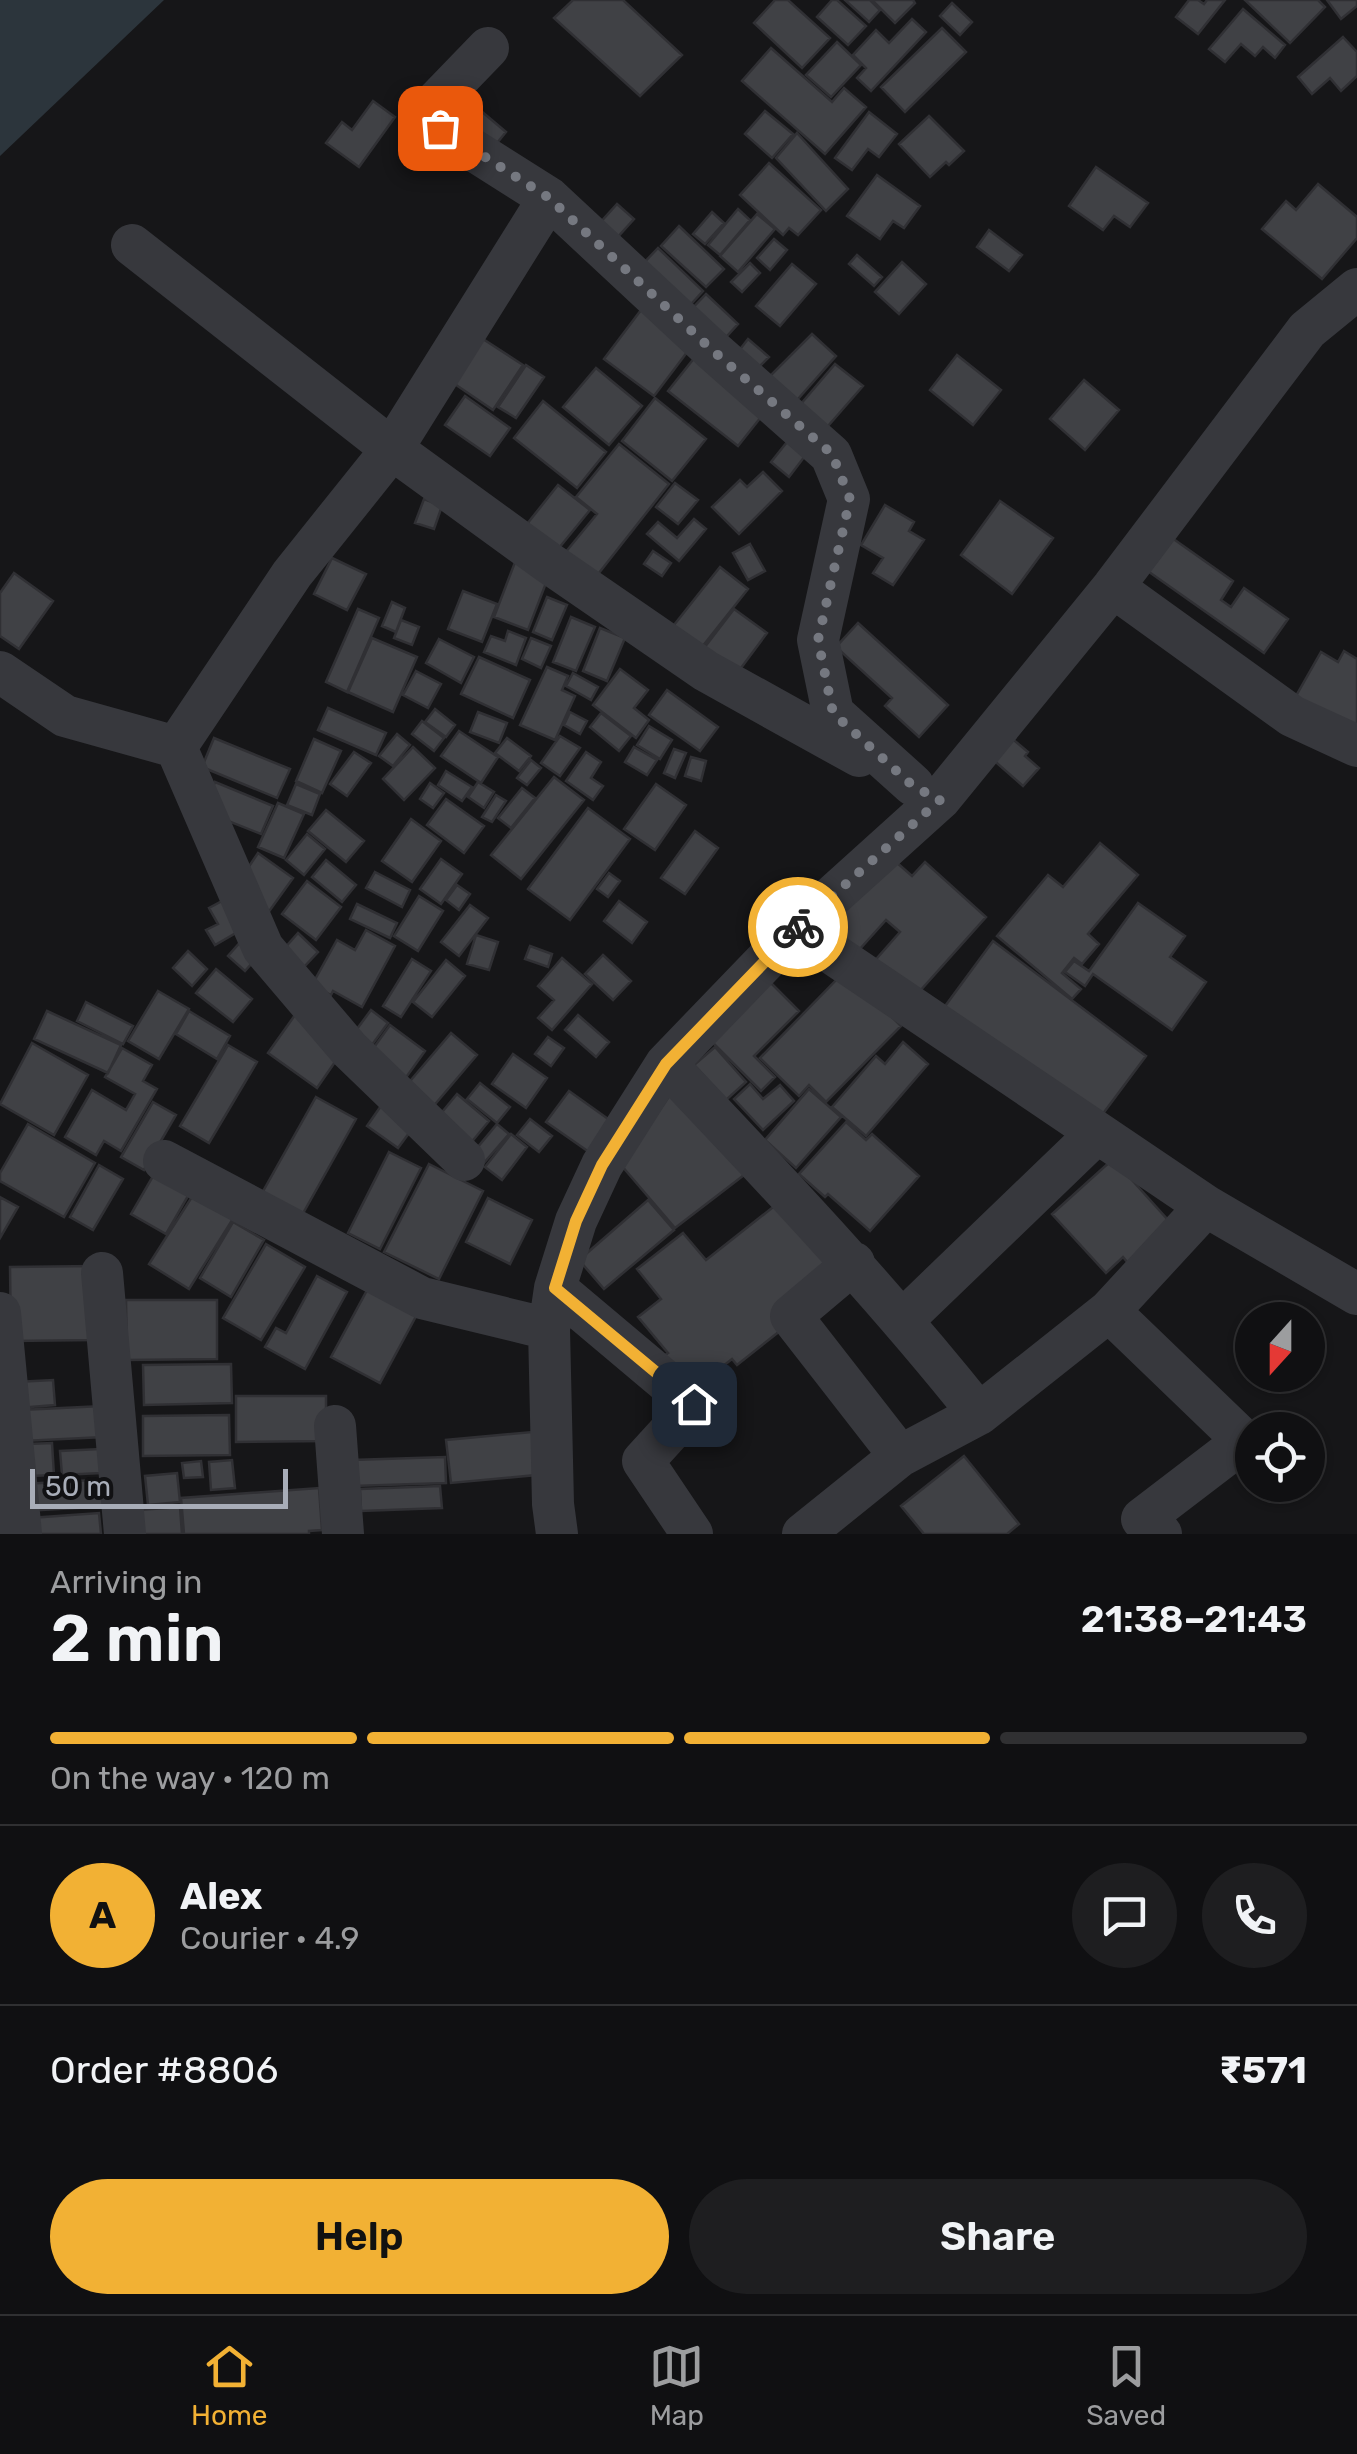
<!DOCTYPE html>
<meta charset="utf-8">
<style>
body{margin:0;font-family:Rubik,sans-serif;background:#1e1e20;color:#f1f3f6;height:100vh;display:flex;flex-direction:column;font-size:38px;white-space:nowrap}
*{box-sizing:border-box;margin:0}
p{font-size:32px;color:#9c9d9f}
.icon{flex:none;width:55px;height:55px;fill:none;stroke:currentColor;stroke-width:2;stroke-linecap:round;stroke-linejoin:round}
.map{position:relative;height:1534px;overflow:hidden}
.details{display:flex;flex-direction:column;background:#101012;flex:1}
.details>*{flex:none}
.needle{width:65px;rotate:201deg}
.controls{position:absolute;left:1235px;top:1302px;display:grid;gap:20px}
.controls a{display:grid;place-items:center;width:90px;height:90px;border-radius:50%;background:#101012;box-shadow:0 2px 8px #0004,0 0 0 2px #303032;font-size:50px}
.scale{position:absolute;left:30px;bottom:25px;width:258px;box-sizing:border-box;padding-left:10px;border:5px solid #a8adb8;border-top:0;font-size:28px;line-height:35px;white-space:nowrap;color:#a8adb8;-webkit-text-stroke:8px #111113;paint-order:stroke}
.pin{position:absolute;display:grid;place-items:center;width:85px;height:85px;color:#fff;margin:-42px;border-radius:20px;box-shadow:0 5px 15px #0006}
.courier{position:absolute;display:grid;place-items:center;width:100px;height:100px;margin:-50px;border:8px solid #f2b134;border-radius:50%;background:#fff;color:#222;box-shadow:0 2px 12px #0007}
.summary em{font-style:normal;font-weight:600}
.summary div{display:flex;flex-direction:column-reverse}
.summary{display:flex;align-items:center;justify-content:space-between;height:170px;padding:0 50px}
h1{font-size:65px;font-weight:600;line-height:75px}
.bar{display:grid;grid-template-columns:repeat(4,1fr);gap:15px 10px;align-content:center;height:120px;padding:0 50px}
.bar i{height:12px;border-radius:8px;background:#303032}
.bar .selected{background:#f2b134}
.bar p{grid-column:span 4}
.line{display:flex;align-items:center;gap:25px;padding:0 50px;border-top:2px solid #303032}
.line div{flex:1}
.round{display:grid;place-items:center;flex:none;width:105px;height:105px;border-radius:52px;background:#1e1e20}
.button{display:flex;gap:20px;margin-top:auto;padding:20px 50px}
.button a{flex:1;height:115px;border-radius:60px;background:#f2b134;color:#111;font-size:40px;font-weight:600;line-height:115px;text-align:center}
.button a+a{background:#1e1e20;color:#f1f3f6}
.tabs{display:flex;justify-content:space-around;align-items:center;height:140px;border-top:2px solid #303032;background:#101012;font-size:28px;color:#9c9d9f}
.tabs a{display:grid;justify-items:center;gap:5px}
.tabs .selected{color:#f2b134}
.map>svg:first-child{display:block}
.water{fill:#2c353c}
.building{fill:#404145;stroke:#303034;stroke-width:2.5}
.lines{fill:none;stroke-linecap:round;stroke-linejoin:round}
.minor{stroke:#37383d;stroke-width:42}
.done{stroke:#757880;stroke-width:10;stroke-dasharray:0 18}
.route{stroke:#f2b134;stroke-width:12}
</style>
<div class="map">
<svg width="1357" height="1534" viewBox="0 0 1357 1534">
<rect width="100%" height="100%" fill="#161618"/>
<path class="water" d="M 0,0 L 164,0 L 0,156 Z"/>
<path class="building" d="M 573,0 L 623,0 L 682,55 L 640,96 L 554,18 Z
M 775,0 L 788,0 L 830,38 L 802,68 L 754,23 Z
M 832,0 L 837,0 L 866,26 L 848,45 L 817,17 Z
M 845,0 L 870,0 L 880,10 L 869,22 Z
M 872,0 L 913,0 L 915,3 L 895,23 Z
M 1189,0 L 1198,0 L 1204,4 L 1207,0 L 1225,0 L 1198,34 L 1176,17 Z
M 1245,0 L 1318,0 L 1325,7 L 1290,43 Z
M 1327,0 L 1357,0 L 1357,6 L 1341,19 Z
M 952,3 L 972,22 L 960,35 L 940,16 Z
M 1243,9 L 1285,45 L 1275,58 L 1263,47 L 1255,56 L 1241,44 L 1225,62 L 1209,49 Z
M 912,19 L 926,32 L 871,91 L 857,78 L 866,68 L 853,55 L 876,30 L 889,43 Z
M 942,28 L 966,52 L 905,112 L 881,87 Z
M 1343,37 L 1357,52 L 1357,76 L 1341,91 L 1330,78 L 1312,94 L 1298,77 Z
M 837,42 L 861,65 L 831,97 L 806,75 Z
M 771,48 L 832,102 L 844,88 L 866,107 L 825,154 L 742,81 Z
M 461,94 L 506,132 L 493,148 L 448,109 Z
M 373,101 L 395,117 L 359,167 L 326,143 L 342,122 L 352,130 Z
M 765,111 L 793,134 L 772,158 L 745,134 Z
M 869,112 L 897,134 L 879,157 L 868,149 L 852,170 L 835,158 Z
M 929,116 L 964,151 L 949,165 L 946,162 L 930,177 L 899,144 Z
M 797,133 L 848,189 L 826,211 L 776,158 Z
M 769,163 L 821,210 L 798,235 L 789,228 L 783,235 L 740,195 Z
M 1096,167 L 1148,203 L 1130,227 L 1114,216 L 1103,230 L 1069,206 Z
M 877,175 L 920,206 L 904,228 L 893,221 L 880,239 L 847,216 Z
M 1318,184 L 1357,217 L 1357,238 L 1322,279 L 1262,229 L 1286,201 L 1296,210 Z
M 617,204 L 634,219 L 606,250 L 589,235 Z
M 738,209 L 750,220 L 720,255 L 708,245 Z
M 712,212 L 724,223 L 705,244 L 693,234 Z
M 757,214 L 775,229 L 738,272 L 720,256 Z
M 679,226 L 724,269 L 706,287 L 661,246 Z
M 989,230 L 1022,255 L 1009,271 L 977,247 Z
M 774,239 L 787,250 L 770,270 L 757,258 Z
M 658,248 L 703,291 L 683,313 L 637,270 Z
M 857,255 L 882,277 L 874,286 L 849,264 Z
M 902,262 L 926,284 L 899,314 L 875,292 Z
M 750,263 L 760,273 L 742,292 L 731,282 Z
M 792,264 L 816,284 L 780,326 L 756,306 Z
M 706,294 L 738,324 L 718,346 L 685,316 Z
M 641,310 L 691,347 L 654,396 L 604,359 Z
M 463,326 L 523,365 L 493,410 L 434,370 Z
M 812,334 L 836,356 L 790,408 L 763,383 Z
M 748,339 L 769,357 L 753,373 L 734,357 Z
M 699,352 L 769,407 L 738,446 L 668,391 Z
M 957,355 L 1001,390 L 973,425 L 930,390 Z
M 835,364 L 863,386 L 821,434 L 794,412 Z
M 526,365 L 544,377 L 516,418 L 498,407 Z
M 596,368 L 642,406 L 609,445 L 563,407 Z
M 1084,380 L 1119,410 L 1085,450 L 1050,419 Z
M 465,396 L 510,428 L 490,456 L 445,425 Z
M 655,398 L 706,439 L 672,481 L 622,441 Z
M 543,401 L 606,452 L 577,488 L 514,438 Z
M 787,442 L 805,456 L 789,477 L 771,462 Z
M 619,444 L 669,484 L 595,578 L 564,554 L 597,514 L 576,497 Z
M 763,472 L 782,491 L 739,534 L 712,507 L 740,480 L 747,487 Z
M 675,483 L 698,500 L 678,524 L 656,507 Z
M 558,485 L 590,510 L 550,559 L 519,534 Z
M 424,499 L 442,506 L 434,529 L 415,523 Z
M 1000,501 L 1053,538 L 1012,594 L 961,555 Z
M 885,505 L 914,522 L 909,531 L 924,540 L 893,585 L 873,573 L 883,558 L 861,545 Z
M 694,519 L 706,529 L 679,561 L 647,534 L 658,522 L 677,538 Z
M 1165,533 L 1233,581 L 1221,600 L 1231,607 L 1244,588 L 1288,619 L 1264,653 L 1142,567 Z
M 750,544 L 765,571 L 748,580 L 733,553 Z
M 653,551 L 671,563 L 662,576 L 644,564 Z
M 517,557 L 551,570 L 528,630 L 494,617 Z
M 332,558 L 366,574 L 347,610 L 314,594 Z
M 720,567 L 748,589 L 698,652 L 670,630 Z
M 14,573 L 53,601 L 19,649 L 0,636 L 0,593 Z
M 463,591 L 497,604 L 482,642 L 448,629 Z
M 547,597 L 567,605 L 552,640 L 533,632 Z
M 392,602 L 405,608 L 396,632 L 382,626 Z
M 358,609 L 379,618 L 347,692 L 326,682 Z
M 734,609 L 767,633 L 735,676 L 701,652 Z
M 571,617 L 595,627 L 576,671 L 553,662 Z
M 401,620 L 419,627 L 412,645 L 394,638 Z
M 858,623 L 948,705 L 919,737 L 885,706 L 892,698 L 836,647 Z
M 600,628 L 625,638 L 607,681 L 583,671 Z
M 508,631 L 526,638 L 516,665 L 484,652 L 491,636 L 505,641 Z
M 372,638 L 417,657 L 393,712 L 348,692 Z
M 531,638 L 551,646 L 541,668 L 522,659 Z
M 439,639 L 474,657 L 461,683 L 426,663 Z
M 1344,651 L 1357,659 L 1357,736 L 1292,703 L 1321,652 L 1338,662 Z
M 479,657 L 530,680 L 513,718 L 461,694 Z
M 547,667 L 568,676 L 562,690 L 575,696 L 555,740 L 520,725 Z
M 620,669 L 648,690 L 634,708 L 649,720 L 636,738 L 593,705 Z
M 416,671 L 441,684 L 428,708 L 403,695 Z
M 573,673 L 598,687 L 591,700 L 566,686 Z
M 667,690 L 718,727 L 700,751 L 649,715 Z
M 328,708 L 386,733 L 376,755 L 318,730 Z
M 435,709 L 455,725 L 446,737 L 425,722 Z
M 478,712 L 507,723 L 499,743 L 470,732 Z
M 570,712 L 587,721 L 580,734 L 564,725 Z
M 601,713 L 631,736 L 619,751 L 590,727 Z
M 422,721 L 444,738 L 434,751 L 412,734 Z
M 649,726 L 672,740 L 660,759 L 637,745 Z
M 459,731 L 498,757 L 481,783 L 441,756 Z
M 397,734 L 410,745 L 393,766 L 379,756 Z
M 560,736 L 580,748 L 560,776 L 541,763 Z
M 1009,736 L 1028,752 L 1025,756 L 1039,768 L 1023,786 L 990,757 Z
M 214,738 L 290,769 L 277,798 L 202,767 Z
M 507,738 L 531,756 L 519,771 L 495,753 Z
M 314,739 L 341,751 L 322,793 L 296,781 Z
M 413,747 L 435,768 L 404,800 L 383,779 Z
M 634,747 L 657,760 L 647,775 L 625,762 Z
M 674,749 L 686,753 L 675,778 L 664,773 Z
M 354,752 L 371,763 L 347,796 L 330,784 Z
M 586,752 L 601,762 L 591,778 L 603,786 L 593,800 L 566,781 Z
M 691,757 L 706,761 L 701,781 L 685,776 Z
M 531,760 L 541,768 L 527,785 L 517,778 Z
M 446,771 L 472,787 L 462,801 L 438,785 Z
M 554,777 L 584,800 L 521,879 L 491,855 Z
M 215,782 L 273,806 L 261,834 L 203,811 Z
M 478,782 L 494,792 L 484,808 L 468,797 Z
M 430,783 L 444,793 L 433,808 L 420,799 Z
M 296,784 L 320,794 L 312,815 L 287,805 Z
M 656,784 L 686,805 L 655,850 L 624,829 Z
M 522,788 L 535,798 L 511,828 L 498,818 Z
M 496,795 L 506,801 L 492,822 L 482,817 Z
M 446,799 L 484,826 L 464,853 L 427,825 Z
M 278,803 L 304,814 L 284,858 L 258,847 Z
M 588,808 L 630,839 L 570,920 L 528,889 Z
M 326,810 L 364,841 L 346,862 L 308,831 Z
M 411,819 L 441,841 L 412,882 L 382,861 Z
M 695,831 L 718,848 L 685,894 L 661,878 Z
M 307,834 L 325,849 L 304,875 L 286,860 Z
M 1100,843 L 1138,875 L 1088,934 L 1099,944 L 1082,964 L 1074,958 L 1062,973 L 1081,989 L 1072,999 L 997,936 L 1048,875 L 1063,887 Z
M 258,853 L 293,878 L 265,917 L 231,893 Z
M 887,854 L 912,876 L 925,862 L 986,917 L 911,1001 L 871,965 L 900,932 L 886,920 L 850,960 L 818,932 Z
M 441,859 L 462,874 L 441,904 L 420,889 Z
M 326,860 L 356,885 L 342,902 L 312,877 Z
M 375,872 L 410,890 L 402,907 L 366,888 Z
M 609,873 L 620,881 L 608,897 L 597,889 Z
M 307,881 L 341,907 L 316,940 L 282,914 Z
M 457,885 L 470,894 L 459,910 L 446,900 Z
M 419,896 L 443,911 L 418,951 L 394,936 Z
M 224,900 L 241,930 L 215,945 L 206,930 L 218,924 L 209,908 Z
M 619,901 L 647,922 L 632,943 L 604,921 Z
M 1138,903 L 1185,936 L 1170,957 L 1206,982 L 1172,1030 L 1093,974 L 1085,986 L 1065,972 L 1074,961 L 1089,971 Z
M 357,904 L 397,923 L 390,938 L 350,919 Z
M 470,905 L 488,918 L 459,956 L 441,942 Z
M 251,930 L 268,945 L 245,971 L 228,956 Z
M 366,930 L 395,946 L 362,1007 L 333,991 L 331,995 L 312,985 L 337,940 L 355,950 Z
M 298,933 L 318,952 L 303,968 L 283,950 Z
M 476,935 L 498,942 L 489,970 L 467,964 Z
M 993,941 L 1146,1056 L 1099,1119 L 940,1013 Z
M 530,946 L 552,954 L 548,967 L 525,959 Z
M 188,951 L 207,969 L 192,986 L 173,968 Z
M 603,955 L 631,981 L 613,1000 L 585,974 Z
M 562,958 L 592,984 L 552,1030 L 538,1018 L 554,1000 L 538,986 Z
M 412,959 L 431,971 L 401,1017 L 383,1006 Z
M 446,960 L 465,976 L 432,1017 L 413,1002 Z
M 216,969 L 252,999 L 233,1022 L 196,993 Z
M 845,971 L 901,1026 L 826,1102 L 809,1085 L 799,1096 L 760,1058 Z
M 770,982 L 799,1011 L 754,1056 L 775,1077 L 761,1091 L 710,1040 Z
M 158,991 L 189,1009 L 159,1059 L 128,1041 Z
M 86,1002 L 133,1026 L 123,1044 L 77,1021 Z
M 371,1010 L 388,1023 L 366,1053 L 348,1041 Z
M 47,1011 L 121,1045 L 108,1073 L 34,1039 Z
M 189,1011 L 230,1036 L 217,1059 L 176,1034 Z
M 295,1015 L 344,1049 L 317,1088 L 268,1053 Z
M 578,1015 L 609,1042 L 596,1057 L 565,1030 Z
M 390,1025 L 425,1051 L 402,1083 L 367,1057 Z
M 451,1033 L 477,1055 L 431,1109 L 405,1087 Z
M 548,1037 L 564,1048 L 551,1066 L 535,1054 Z
M 903,1042 L 928,1064 L 866,1136 L 832,1107 L 876,1056 L 885,1064 Z
M 32,1043 L 88,1075 L 54,1135 L 0,1104 Z
M 228,1045 L 257,1062 L 209,1143 L 180,1126 Z
M 715,1047 L 746,1082 L 726,1100 L 694,1065 Z
M 122,1048 L 152,1065 L 143,1081 L 157,1089 L 121,1151 L 104,1141 L 96,1155 L 65,1137 L 92,1090 L 126,1110 L 135,1094 L 105,1077 Z
M 513,1054 L 547,1078 L 526,1108 L 492,1084 Z
M 679,1082 L 748,1172 L 675,1228 L 621,1165 Z
M 480,1083 L 510,1107 L 497,1123 L 467,1099 Z
M 750,1084 L 763,1099 L 780,1085 L 794,1101 L 763,1130 L 734,1099 Z
M 809,1089 L 841,1117 L 796,1168 L 765,1140 Z
M 569,1091 L 611,1121 L 589,1152 L 546,1122 Z
M 457,1094 L 489,1121 L 465,1150 L 433,1123 Z
M 316,1097 L 356,1119 L 297,1224 L 257,1202 Z
M 153,1102 L 176,1115 L 144,1170 L 121,1157 Z
M 383,1103 L 415,1125 L 398,1148 L 367,1126 Z
M 530,1119 L 552,1136 L 539,1152 L 517,1135 Z
M 846,1122 L 866,1140 L 872,1134 L 919,1176 L 870,1231 L 828,1194 L 825,1197 L 799,1174 Z
M 28,1124 L 95,1163 L 64,1217 L 0,1181 L 0,1173 Z
M 497,1124 L 509,1134 L 483,1164 L 472,1154 Z
M 511,1134 L 527,1147 L 502,1180 L 485,1167 Z
M 389,1152 L 421,1168 L 380,1249 L 348,1233 Z
M 1113,1159 L 1177,1230 L 1133,1269 L 1123,1257 L 1106,1273 L 1052,1214 Z
M 160,1164 L 195,1184 L 166,1234 L 131,1214 Z
M 429,1164 L 483,1191 L 439,1279 L 384,1252 Z
M 99,1165 L 123,1179 L 93,1230 L 70,1217 Z
M 197,1189 L 236,1214 L 189,1289 L 149,1264 Z
M 0,1197 L 18,1207 L 0,1238 Z
M 488,1198 L 532,1220 L 510,1264 L 466,1242 Z
M 648,1200 L 674,1230 L 604,1289 L 579,1260 Z
M 782,1200 L 835,1265 L 790,1323 L 737,1365 L 732,1359 L 689,1393 L 661,1358 L 668,1353 L 638,1317 L 661,1299 L 637,1269 L 683,1233 L 706,1260 Z
M 233,1222 L 264,1240 L 231,1297 L 200,1278 Z
M 266,1244 L 305,1267 L 261,1340 L 223,1318 Z
M 94,1266 L 95,1340 L 11,1341 L 10,1267 Z
M 317,1276 L 347,1292 L 305,1369 L 265,1347 L 276,1328 L 286,1333 Z
M 372,1281 L 421,1307 L 380,1383 L 331,1357 Z
M 126,1300 L 217,1300 L 217,1359 L 127,1360 Z
M 231,1364 L 232,1403 L 144,1405 L 143,1365 Z
M 53,1380 L 55,1405 L 18,1408 L 16,1382 Z
M 236,1396 L 326,1396 L 326,1441 L 236,1442 Z
M 102,1406 L 104,1437 L 23,1441 L 21,1410 Z
M 229,1415 L 230,1455 L 143,1456 L 143,1416 Z
M 532,1432 L 536,1475 L 451,1483 L 446,1440 Z
M 52,1443 L 54,1475 L 30,1476 L 28,1444 Z
M 100,1449 L 101,1473 L 62,1475 L 60,1451 Z
M 964,1456 L 1019,1524 L 1007,1534 L 924,1534 L 901,1506 Z
M 445,1457 L 446,1483 L 353,1486 L 352,1460 Z
M 232,1460 L 235,1488 L 211,1490 L 209,1462 Z
M 201,1461 L 203,1477 L 184,1478 L 182,1463 Z
M 177,1473 L 180,1502 L 148,1505 L 145,1476 Z
M 110,1479 L 111,1506 L 25,1511 L 24,1484 Z
M 440,1486 L 442,1508 L 361,1511 L 360,1489 Z
M 319,1488 L 322,1530 L 309,1531 L 309,1534 L 184,1534 L 181,1498 Z
M 180,1507 L 182,1534 L 140,1534 L 138,1510 Z
M 99,1513 L 101,1534 L 32,1534 L 30,1518 Z"/>
<g class="lines">
<path class="minor" d="M 488,48 L 431,107 L 440,129 L 549,198 L 711,349 L 831,455 L 849,499 L 818,640 L 833,713 L 913,785
M 132,245 L 392,449 L 549,563 L 706,671 L 859,756
M 1113,587 L 1292,716 L 1357,746
M 0,672 L 65,716 L 176,747 L 292,574 L 392,449 L 549,198
M 176,747 L 263,948 L 349,1049 L 464,1160
M 796,929 L 1206,1206 L 1357,1294
M 666,1064 C 775,1179 880,1290 979,1414
M 164,1161 L 422,1298 L 549,1329
M 854,1263 L 791,1316 L 900,1456
M 102,1273 L 125,1534
M 555,1288 L 694,1405 L 643,1461 L 692,1534
M 1109,1311 L 1244,1441 L 1142,1519 L 1161,1534
M 0,1313 L 21,1534
M 904,1319 L 1096,1134
M 335,1426 L 343,1534
M 557,1534 L 553,1504 L 549,1329 L 555,1288 L 576,1221 L 602,1165 L 666,1064 L 796,929 L 940,799 L 1113,587 L 1307,330 L 1357,289
M 803,1534 L 900,1456 L 979,1414 L 1109,1311 L 1206,1206"/>
</g>
<g class="lines">
<path class="done" d="M 440,128 L 549,198 L 711,349 L 832,454 L 850,499 L 818,640 L 833,713 L 913,786 L 940,800 L 798,927"/>
<path class="route" d="M 694,1404 L 555,1288 L 576,1221 L 602,1165 L 666,1064 L 798,927"/>
</g>
</svg>
<div class="controls">
<a><svg class="needle" viewBox="-14 -14 28 28"><path d="M0-13l5 13h-10z" fill="#e53935"/><path d="M0 13l5-13h-10z" fill="#9c9d9f"/></svg></a>
<a><svg class="icon" aria-label="locate" viewBox="0 0 24 24"><circle cx="12" cy="12" r="6"/><path d="M12 2v4M12 18v4M2 12h4M18 12h4"/></svg></a>
</div>
<div class="scale">50 m</div>
<div class="pin" style="left:440px;top:128px;background:#ea580c"><svg class="icon" aria-label="bag" viewBox="0 0 24 24"><path d="M5 8h14l-1 12H6zM9 8a3 3 0 0 1 6 0"/></svg></div>
<div class="pin" style="left:694px;top:1404px;background:#1f2937"><svg class="icon" aria-label="home" viewBox="0 0 24 24"><path d="M3 11l9-7 9 7M6 9v11h12V9"/></svg></div>
<div class="courier" style="left:798px;top:927px"><svg class="icon" aria-label="bike" viewBox="0 0 24 24"><circle cx="6" cy="16" r="4"/><circle cx="18" cy="16" r="4"/><path d="M6 16l4-8h5l3 8M10 8l3 8H6M13 5h3"/></svg></div>
</div>
<section class="details">
<div class="summary"><div><h1>2 min</h1><p>Arriving in</p></div><em>21:38–21:43</em></div>
<div class="bar"><i class="selected"></i><i class="selected"></i><i class="selected"></i><i></i><p>On the way · 120 m</p></div>
<div class="line" style="height:180px"><b class="round" style="background:#f2b134;color:#111">A</b><div><b>Alex</b><p>Courier · 4.9</p></div><a class="round"><svg class="icon" aria-label="chat" viewBox="0 0 24 24"><path d="M4 5h16v11H9l-5 4z"/></svg></a><a class="round"><svg class="icon" aria-label="phone" viewBox="0 0 24 24"><path d="M5 4h4l2 5-3 2q2 4 5 5l2-3 5 2v4C11 20 4 13 5 4z"/></svg></a></div>
<div class="line" style="height:130px"><div>Order #8806</div><b>₹571</b></div>
<div class="button"><a>Help</a><a>Share</a></div>
</section>
<nav class="tabs">
<a class="selected"><svg class="icon" aria-label="home" viewBox="0 0 24 24"><path d="M3 11l9-7 9 7M6 9v11h12V9"/></svg>Home</a>
<a><svg class="icon" aria-label="map" viewBox="0 0 24 24"><path d="M3 6l6-2 6 2 6-2v14l-6 2-6-2-6 2zM9 4v14M15 6v14"/></svg>Map</a>
<a><svg class="icon" aria-label="saved" viewBox="0 0 24 24"><path d="M7 4h10v16l-5-4-5 4z"/></svg>Saved</a>
</nav>
